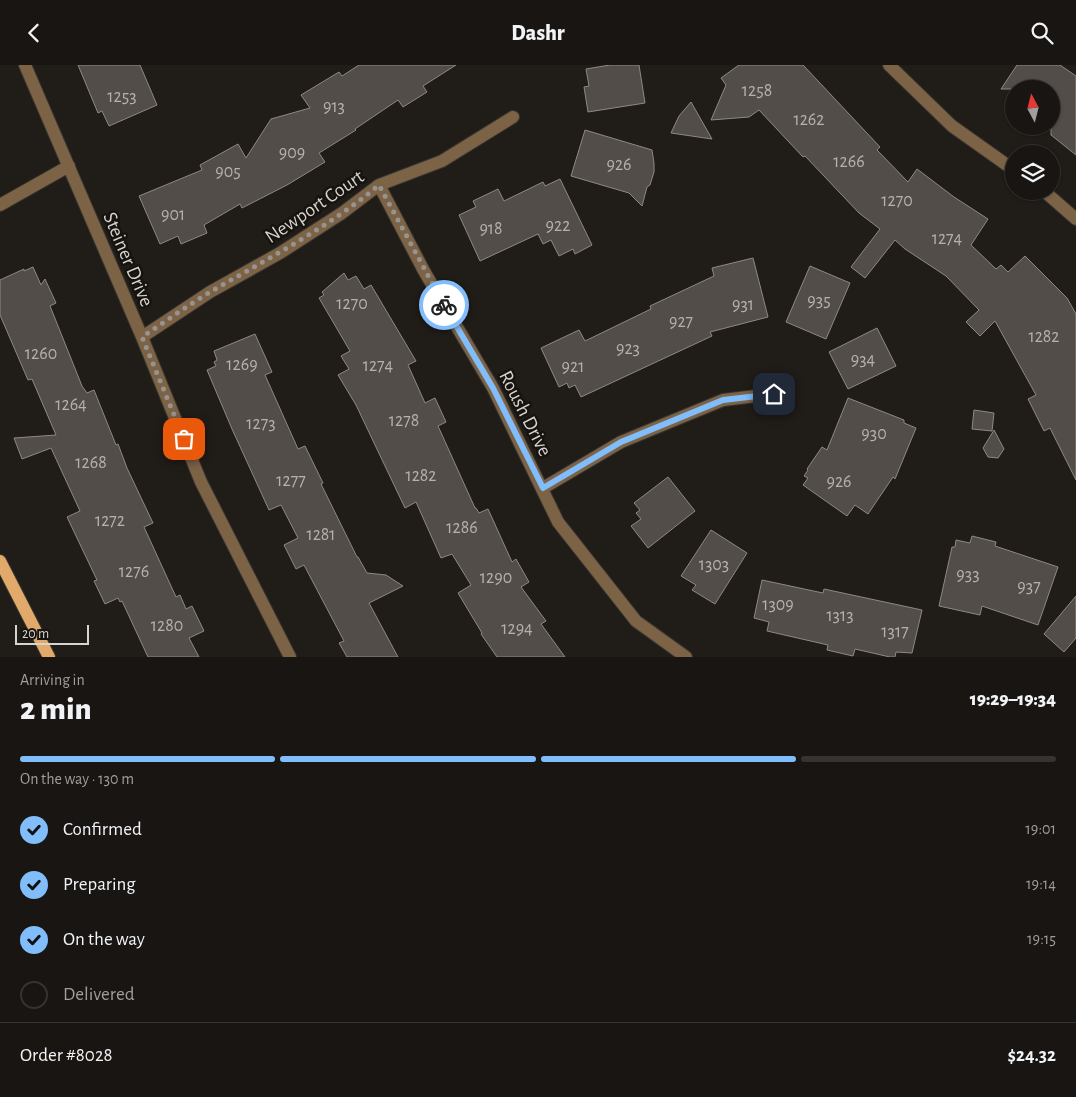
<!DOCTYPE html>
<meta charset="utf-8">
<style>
body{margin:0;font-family:"Alegreya Sans",sans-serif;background:#211e1b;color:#f1f3f6;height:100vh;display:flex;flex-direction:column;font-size:19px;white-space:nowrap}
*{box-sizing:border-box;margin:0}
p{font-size:16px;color:#9f9f9f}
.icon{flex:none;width:28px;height:28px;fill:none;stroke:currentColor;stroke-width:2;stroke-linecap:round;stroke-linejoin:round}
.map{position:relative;height:592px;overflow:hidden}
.sheet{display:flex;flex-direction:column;background:#181512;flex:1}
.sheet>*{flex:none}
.needle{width:32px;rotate:353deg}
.fabs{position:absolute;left:1005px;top:15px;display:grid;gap:10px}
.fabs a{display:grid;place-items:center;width:55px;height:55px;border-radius:50%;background:#181512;box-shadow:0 1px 4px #0004,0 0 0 1px #363432;font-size:25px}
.scale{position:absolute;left:15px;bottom:12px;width:74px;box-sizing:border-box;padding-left:5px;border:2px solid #d6d3d0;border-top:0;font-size:14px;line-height:18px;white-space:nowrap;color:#d6d3d0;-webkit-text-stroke:4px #17130f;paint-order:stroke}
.pin{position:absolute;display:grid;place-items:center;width:42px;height:42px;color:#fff;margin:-21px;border-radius:10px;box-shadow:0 2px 8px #0006}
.courier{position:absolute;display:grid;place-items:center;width:50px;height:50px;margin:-25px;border:4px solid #80bdfa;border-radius:50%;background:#fff;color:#222;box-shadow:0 1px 6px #0007}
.headline em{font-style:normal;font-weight:800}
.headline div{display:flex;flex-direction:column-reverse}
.headline{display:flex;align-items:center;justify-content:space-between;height:85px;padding:0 20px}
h1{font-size:32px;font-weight:800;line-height:38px}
.bar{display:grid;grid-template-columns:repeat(4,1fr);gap:8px 5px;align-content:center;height:60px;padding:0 20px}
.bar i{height:6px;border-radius:4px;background:#363432}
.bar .current{background:#80bdfa}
.bar p{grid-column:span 4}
.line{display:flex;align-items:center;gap:12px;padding:0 20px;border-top:1px solid #363432}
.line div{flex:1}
ol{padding:0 20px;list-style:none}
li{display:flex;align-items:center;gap:15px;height:55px}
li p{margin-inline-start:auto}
li .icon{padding:5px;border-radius:50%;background:#80bdfa;color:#111;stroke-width:4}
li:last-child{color:#9f9f9f}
li i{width:28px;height:28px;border:2px solid #363432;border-radius:50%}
header{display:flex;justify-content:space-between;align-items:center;height:65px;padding:0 20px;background:#181512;font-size:22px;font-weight:800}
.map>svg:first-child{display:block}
.building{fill:#524d48;stroke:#8f8984}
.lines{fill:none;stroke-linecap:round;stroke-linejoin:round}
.minor-casing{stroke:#393632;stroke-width:14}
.major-casing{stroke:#393632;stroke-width:14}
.minor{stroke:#7d6346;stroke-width:12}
.major{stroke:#e1aa6b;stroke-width:12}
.done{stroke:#969390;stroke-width:5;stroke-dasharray:0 9}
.route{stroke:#80bdfa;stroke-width:6}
.labels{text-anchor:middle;stroke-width:5;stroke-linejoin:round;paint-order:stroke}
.number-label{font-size:18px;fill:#b5b2ae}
.street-label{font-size:20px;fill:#d6d3d0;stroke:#17130f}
</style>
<header><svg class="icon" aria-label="back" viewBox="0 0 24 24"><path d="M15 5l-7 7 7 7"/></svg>Dashr<svg class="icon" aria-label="search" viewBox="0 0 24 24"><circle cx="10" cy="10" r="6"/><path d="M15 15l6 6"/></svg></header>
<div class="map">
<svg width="1076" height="592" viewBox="0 0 1076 592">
<rect width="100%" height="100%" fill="#201c18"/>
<path class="building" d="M 78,0 L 140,0 L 157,40 L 109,61 L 102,46 L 98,48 Z
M 359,0 L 456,0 L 423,21 L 427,27 L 403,42 L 398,35 L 355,64 L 356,65 L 319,88 L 325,97 L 287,120 L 242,143 L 240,139 L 204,160 L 207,168 L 181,179 L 178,171 L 160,179 L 139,131 L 202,105 L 200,100 L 238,79 L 246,93 L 271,54 L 310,43 L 301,30 L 339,7 L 342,11 Z
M 610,0 L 639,0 L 645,38 L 588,47 L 584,22 L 589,21 L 586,4 Z
M 739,0 L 803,0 L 880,82 L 877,85 L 908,117 L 917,104 L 954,132 L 988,154 L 971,180 L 996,204 L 1001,200 L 1008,207 L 1025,191 L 1067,233 L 1076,249 L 1076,415 L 1050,363 L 1044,366 L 1028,334 L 1036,330 L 995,256 L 980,271 L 966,257 L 979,245 L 946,211 L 905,184 L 895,175 L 865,213 L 851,202 L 880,164 L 859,148 L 805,91 L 803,92 L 759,45 L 749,52 L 711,55 L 726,20 L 721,13 Z
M 1017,0 L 1060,0 L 1076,11 L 1076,90 L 1051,70 L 1051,24 L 1001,24 Z
M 691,37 L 712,74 L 671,68 L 679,51 Z
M 585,65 L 652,85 L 654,98 L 654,107 L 650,120 L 647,122 L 642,141 L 629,128 L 571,111 Z
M 560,114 L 592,180 L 575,189 L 573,184 L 559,191 L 551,175 L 543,179 L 538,169 L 480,196 L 459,150 L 476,142 L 473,136 L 498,124 L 504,136 L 543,117 L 545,121 Z
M 753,193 L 768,252 L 710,267 L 712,271 L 581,332 L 575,320 L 569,323 L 567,318 L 559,322 L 541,283 L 579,265 L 585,276 L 651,244 L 650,241 L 714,211 L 712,203 Z
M 810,201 L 850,218 L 826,274 L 786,257 Z
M 33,202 L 41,220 L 45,214 L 56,238 L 50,241 L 82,321 L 87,328 L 94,325 L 116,380 L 118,379 L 127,403 L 153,458 L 144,462 L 176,532 L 180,530 L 186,544 L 192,541 L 204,566 L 189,573 L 199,592 L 148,592 L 122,536 L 120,537 L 118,533 L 105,539 L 94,516 L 97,515 L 67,452 L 80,446 L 51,383 L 22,394 L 14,373 L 56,370 L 32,314 L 28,315 L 0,250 L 0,215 L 24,204 L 24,206 Z
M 344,208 L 348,215 L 356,211 L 364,224 L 371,220 L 416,296 L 408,300 L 425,338 L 435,333 L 446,357 L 438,361 L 475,443 L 476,443 L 479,448 L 488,444 L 512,497 L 516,494 L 529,517 L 521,522 L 546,556 L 541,559 L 565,592 L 497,592 L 481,569 L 482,568 L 458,528 L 471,520 L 452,489 L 441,493 L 416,437 L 405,443 L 356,340 L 338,310 L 349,304 L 341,291 L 350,286 L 319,233 L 324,230 L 322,227 Z
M 877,263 L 896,301 L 848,324 L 829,287 Z
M 255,269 L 272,307 L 265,310 L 298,384 L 305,381 L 323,418 L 321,419 L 357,492 L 358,492 L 367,508 L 386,510 L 403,521 L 369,538 L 398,592 L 347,592 L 339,578 L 344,576 L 304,500 L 296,504 L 284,480 L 298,473 L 281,440 L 269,445 L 232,364 L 207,305 L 216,301 L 214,297 L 217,295 L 214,286 Z
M 848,333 L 904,355 L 904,358 L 916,363 L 895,414 L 893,412 L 868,449 L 855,440 L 847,451 L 803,420 L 808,413 L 804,411 L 808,405 L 807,404 L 822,382 L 827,385 Z
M 974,345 L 994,348 L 992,366 L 972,364 Z
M 994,365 L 1004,384 L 998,393 L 988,392 L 983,383 Z
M 668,412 L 695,446 L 648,483 L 631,461 L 641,454 L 636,448 L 640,445 L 634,438 Z
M 711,465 L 747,488 L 715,539 L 692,525 L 696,520 L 681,511 Z
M 972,471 L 996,477 L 995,481 L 1058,502 L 1038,560 L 982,541 L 980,550 L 939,541 L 952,482 L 955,482 L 956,475 L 970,478 Z
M 762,515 L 823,528 L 824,524 L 922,545 L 912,588 L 896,587 L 895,592 L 890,592 L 855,584 L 853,591 L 827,585 L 828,580 L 767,566 L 769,557 L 754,553 Z
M 1076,531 L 1076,573 L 1064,587 L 1044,569 Z"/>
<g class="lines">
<defs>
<path id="minor" d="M 25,0 L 142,272 L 201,417 L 290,592
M 889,0 L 952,61 L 1014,105
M 379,120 L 424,206 L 493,323 L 558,457 L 636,556 L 686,592
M 1044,126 L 1076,154
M 0,140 L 69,101
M 142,272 L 210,227 L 280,188 L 342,148 L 379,120 L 442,96 L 513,52
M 543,423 L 621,377 L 723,335 L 773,329"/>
<path id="major" d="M 0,496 L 49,592"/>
</defs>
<use href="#minor" class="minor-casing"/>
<use href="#major" class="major-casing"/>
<use href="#minor" class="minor"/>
<use href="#major" class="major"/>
</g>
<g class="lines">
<path class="done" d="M 184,374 L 142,272 C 165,257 188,240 212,226 C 269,193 329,162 379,120 L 444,240"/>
<path class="route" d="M 444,240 L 493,323 L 543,423 L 621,377 L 723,335 L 774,329"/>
</g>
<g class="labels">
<g class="number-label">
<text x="757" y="31">1258</text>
<text x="122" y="37">1253</text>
<text x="334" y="47">913</text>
<text x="809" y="60">1262</text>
<text x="292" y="93">909</text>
<text x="849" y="102">1266</text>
<text x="619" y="105">926</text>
<text x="228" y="112">905</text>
<text x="897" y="141">1270</text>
<text x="173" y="155">901</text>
<text x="558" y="166">922</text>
<text x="491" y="169">918</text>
<text x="947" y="179">1274</text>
<text x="819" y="241">935</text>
<text x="352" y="244">1270</text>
<text x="743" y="245">931</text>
<text x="681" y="262">927</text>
<text x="1044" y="277">1282</text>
<text x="628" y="289">923</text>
<text x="41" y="294">1260</text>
<text x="863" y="300">934</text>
<text x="242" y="305">1269</text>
<text x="378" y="306">1274</text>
<text x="573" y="307">921</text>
<text x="71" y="345">1264</text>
<text x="404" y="361">1278</text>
<text x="261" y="364">1273</text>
<text x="874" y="374">930</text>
<text x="91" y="403">1268</text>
<text x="421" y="416">1282</text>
<text x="291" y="421">1277</text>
<text x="839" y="422">926</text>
<text x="110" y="461">1272</text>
<text x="462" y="468">1286</text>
<text x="321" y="475">1281</text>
<text x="714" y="505">1303</text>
<text x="134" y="512">1276</text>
<text x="968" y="515">933</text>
<text x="496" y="518">1290</text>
<text x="1029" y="527">937</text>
<text x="778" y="545">1309</text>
<text x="840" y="556">1313</text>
<text x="167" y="566">1280</text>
<text x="517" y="569">1294</text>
<text x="895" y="572">1317</text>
</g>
<g class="street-label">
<text transform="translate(314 141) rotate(-34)" y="7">Newport Court</text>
<text transform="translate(129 194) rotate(67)" y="7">Steiner Drive</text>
<text transform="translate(526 348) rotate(63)" y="7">Roush Drive</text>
</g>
</g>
</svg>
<div class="fabs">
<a><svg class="needle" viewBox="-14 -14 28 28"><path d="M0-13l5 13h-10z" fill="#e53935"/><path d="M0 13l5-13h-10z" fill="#9f9f9f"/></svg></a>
<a><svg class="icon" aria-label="layers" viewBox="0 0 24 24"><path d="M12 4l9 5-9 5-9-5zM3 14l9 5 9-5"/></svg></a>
</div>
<div class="scale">20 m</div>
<div class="pin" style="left:184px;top:374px;background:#ea580c"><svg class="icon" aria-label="bag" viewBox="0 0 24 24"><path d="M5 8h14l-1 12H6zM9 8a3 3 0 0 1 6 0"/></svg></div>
<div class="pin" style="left:774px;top:329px;background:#1f2937"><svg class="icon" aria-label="home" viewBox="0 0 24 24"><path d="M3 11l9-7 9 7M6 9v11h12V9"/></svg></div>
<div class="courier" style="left:444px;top:240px"><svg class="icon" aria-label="bike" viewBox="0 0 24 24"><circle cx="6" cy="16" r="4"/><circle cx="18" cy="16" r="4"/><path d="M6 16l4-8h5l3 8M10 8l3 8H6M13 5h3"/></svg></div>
</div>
<section class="sheet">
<div class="headline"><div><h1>2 min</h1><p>Arriving in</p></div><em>19:29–19:34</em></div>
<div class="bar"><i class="current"></i><i class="current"></i><i class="current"></i><i></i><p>On the way · 130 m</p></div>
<ol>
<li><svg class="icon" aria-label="check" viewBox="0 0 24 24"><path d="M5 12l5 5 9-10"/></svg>Confirmed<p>19:01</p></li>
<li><svg class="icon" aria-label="check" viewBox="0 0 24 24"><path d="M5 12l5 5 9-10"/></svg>Preparing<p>19:14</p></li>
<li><svg class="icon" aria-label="check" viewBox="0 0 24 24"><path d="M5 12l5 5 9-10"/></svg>On the way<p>19:15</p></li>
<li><i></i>Delivered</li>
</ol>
<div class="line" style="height:65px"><div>Order #8028</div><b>$24.32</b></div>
</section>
